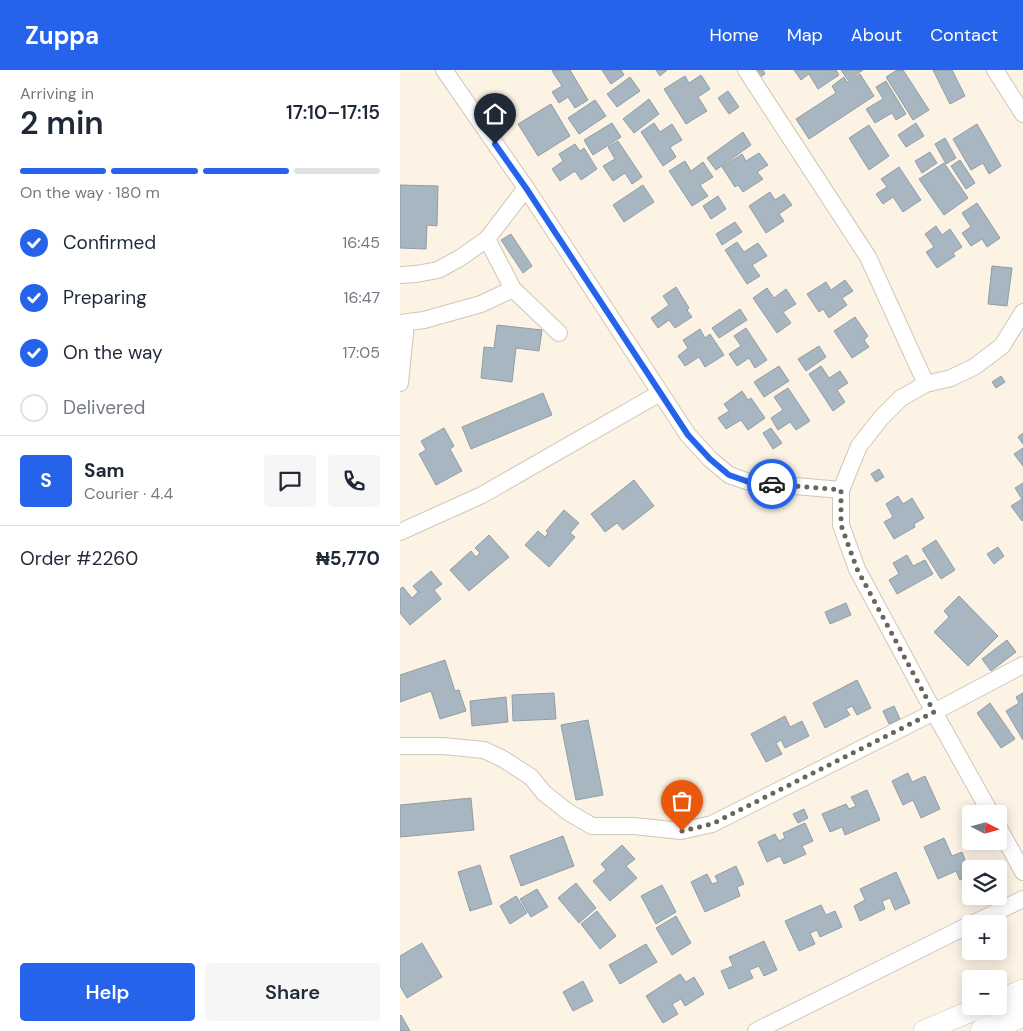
<!DOCTYPE html>
<meta charset="utf-8">
<style>
body{margin:0;font-family:"DM Sans",sans-serif;background:#f6f6f7;color:#1f2937;height:100vh;display:flex;flex-direction:column;font-size:19px;white-space:nowrap}
*{box-sizing:border-box;margin:0}
p{font-size:16px;color:#747a83}
.icon{flex:none;width:28px;height:28px;fill:none;stroke:currentColor;stroke-width:2;stroke-linecap:round;stroke-linejoin:round}
.map{position:relative;flex:1;overflow:hidden}
.panel{display:flex;flex-direction:column;background:#fff;width:400px}
.panel>*{flex:none}
.needle{width:32px;rotate:96deg}
.tools{position:absolute;left:562px;top:735px;display:grid;gap:10px}
.tools a{display:grid;place-items:center;width:45px;height:45px;border-radius:5px;background:#fff;box-shadow:0 2px 12px #0003;font-size:25px}
.pin{position:absolute;display:grid;place-items:center;width:42px;height:42px;color:#fff;margin:-51px -21px;border-radius:50% 50% 50% 0;rotate:-45deg;box-shadow:0 0 5px #0007}
.pin .icon{rotate:45deg}
.courier{position:absolute;display:grid;place-items:center;width:50px;height:50px;margin:-25px;border:4px solid #2563eb;border-radius:50%;background:#fff;color:#222;box-shadow:0 1px 6px #0007}
.headline em{font-style:normal;font-weight:600}
.headline div{display:flex;flex-direction:column-reverse}
.headline{display:flex;align-items:center;justify-content:space-between;height:85px;padding:0 20px}
h1{font-size:32px;font-weight:600;line-height:38px}
.bar{display:grid;grid-template-columns:repeat(4,1fr);gap:8px 5px;align-content:center;height:60px;padding:0 20px}
.bar i{height:6px;border-radius:4px;background:#e0e1e3}
.bar .selected{background:#2563eb}
.bar p{grid-column:span 4}
.line{display:flex;align-items:center;gap:12px;padding:0 20px;border-top:1px solid #e0e1e3}
.line div{flex:1}
.round{display:grid;place-items:center;flex:none;width:52px;height:52px;border-radius:5px;background:#f6f6f7}
ol{padding:0 20px;list-style:none}
li{display:flex;align-items:center;gap:15px;height:55px}
li p{margin-inline-start:auto}
li .icon{padding:5px;border-radius:50%;background:#2563eb;color:#fff;stroke-width:4}
li:last-child{color:#747a83}
li i{width:28px;height:28px;border:2px solid #e0e1e3;border-radius:50%}
.cta{display:flex;gap:10px;margin-top:auto;padding:10px 20px}
.cta a{flex:1;height:58px;border-radius:5px;background:#2563eb;color:#fff;font-size:20px;font-weight:600;line-height:58px;text-align:center}
.cta a+a{background:#f6f6f7;color:#1f2937}
header{display:flex;align-items:center;gap:30px;box-sizing:border-box;height:70px;padding:0 25px;background:#2563eb;color:#fff}
header strong{font-size:24px}
nav{display:flex;gap:28px;margin-inline-start:auto;font-size:18px}
main{display:flex;flex:1;min-height:0}
.map>svg:first-child{display:block}
.building{fill:#a8b6c1;stroke:#909ea8}
.lines{fill:none;stroke-linecap:round;stroke-linejoin:round}
.minor-casing{stroke:#cfc7b8;stroke-width:18}
.major-casing{stroke:#cfc7b8;stroke-width:22}
.highway-casing{stroke:#cfc7b8;stroke-width:26}
.minor{stroke:#fff;stroke-width:16}
.major{stroke:#fff;stroke-width:21}
.highway{stroke:#fff;stroke-width:25}
.done{stroke:#6a655c;stroke-width:5;stroke-dasharray:0 9}
.route{stroke:#2563eb;stroke-width:6}
</style>
<header>
<strong>Zuppa</strong>
<nav><a>Home</a><a>Map</a><a>About</a><a>Contact</a></nav>
</header>
<main>
<section class="panel">
<div class="headline"><div><h1>2 min</h1><p>Arriving in</p></div><em>17:10–17:15</em></div>
<div class="bar"><i class="selected"></i><i class="selected"></i><i class="selected"></i><i></i><p>On the way · 180 m</p></div>
<ol>
<li><svg class="icon" aria-label="check" viewBox="0 0 24 24"><path d="M5 12l5 5 9-10"/></svg>Confirmed<p>16:45</p></li>
<li><svg class="icon" aria-label="check" viewBox="0 0 24 24"><path d="M5 12l5 5 9-10"/></svg>Preparing<p>16:47</p></li>
<li><svg class="icon" aria-label="check" viewBox="0 0 24 24"><path d="M5 12l5 5 9-10"/></svg>On the way<p>17:05</p></li>
<li><i></i>Delivered</li>
</ol>
<div class="line" style="height:90px"><b class="round" style="background:#2563eb;color:#fff">S</b><div><b>Sam</b><p>Courier · 4.4</p></div><a class="round"><svg class="icon" aria-label="chat" viewBox="0 0 24 24"><path d="M4 5h16v11H9l-5 4z"/></svg></a><a class="round"><svg class="icon" aria-label="phone" viewBox="0 0 24 24"><path d="M5 4h4l2 5-3 2q2 4 5 5l2-3 5 2v4C11 20 4 13 5 4z"/></svg></a></div>
<div class="line" style="height:65px"><div>Order #2260</div><b>₦5,770</b></div>
<div class="cta"><a>Help</a><a>Share</a></div>
</section>
<div class="map">
<svg width="623" height="961" viewBox="0 0 623 961">
<rect width="100%" height="100%" fill="#fcf3e4"/>
<path class="building" d="M 153,0 L 170,0 L 188,30 L 175,38 L 168,27 L 159,33 L 152,22 L 162,16 L 152,1 Z
M 202,0 L 221,0 L 224,5 L 211,14 Z
M 256,0 L 267,0 L 260,6 Z
M 349,0 L 363,0 L 365,4 L 355,10 Z
M 394,0 L 436,0 L 439,5 L 418,19 L 409,4 L 401,10 Z
M 441,0 L 463,0 L 448,10 Z
M 497,0 L 503,0 L 529,40 L 513,50 L 486,7 Z
M 533,0 L 552,0 L 565,26 L 550,34 Z
M 460,4 L 474,26 L 409,69 L 396,49 L 436,23 L 432,16 L 444,7 L 447,12 Z
M 301,5 L 310,19 L 298,27 L 307,41 L 286,54 L 264,19 L 285,6 L 289,13 Z
M 230,7 L 240,21 L 217,37 L 207,24 Z
M 486,11 L 506,44 L 496,50 L 492,43 L 475,53 L 466,39 L 483,29 L 476,17 Z
M 328,21 L 339,37 L 329,44 L 318,28 Z
M 249,29 L 259,44 L 234,63 L 223,49 Z
M 195,30 L 206,46 L 179,64 L 168,48 Z
M 151,34 L 170,66 L 138,86 L 118,54 Z
M 212,53 L 221,67 L 193,85 L 184,70 Z
M 254,53 L 260,62 L 272,54 L 282,70 L 270,77 L 276,87 L 263,96 L 241,62 Z
M 516,53 L 524,66 L 506,77 L 498,65 Z
M 577,54 L 601,96 L 589,104 L 583,93 L 571,100 L 553,69 Z
M 469,55 L 489,86 L 469,100 L 449,68 Z
M 343,62 L 351,75 L 316,100 L 307,88 Z
M 545,68 L 556,88 L 546,94 L 535,74 Z
M 218,71 L 242,107 L 232,114 L 225,103 L 213,111 L 203,96 L 215,89 L 208,77 Z
M 175,74 L 180,81 L 184,78 L 197,99 L 181,110 L 175,101 L 160,111 L 152,99 L 163,91 L 159,84 Z
M 530,82 L 537,93 L 522,103 L 515,91 Z
M 359,83 L 368,95 L 357,102 L 363,109 L 343,122 L 338,115 L 335,117 L 322,97 L 342,84 L 346,91 Z
M 560,90 L 575,113 L 566,119 L 551,96 Z
M 285,91 L 291,101 L 303,92 L 313,107 L 300,115 L 308,126 L 292,136 L 269,101 Z
M 544,93 L 568,128 L 544,145 L 519,109 Z
M 499,97 L 521,130 L 503,142 L 493,127 L 483,134 L 476,124 L 487,117 L 481,109 Z
M 0,115 L 38,116 L 37,156 L 27,155 L 26,179 L 0,178 Z
M 243,115 L 254,132 L 224,152 L 213,135 Z
M 370,122 L 375,130 L 384,124 L 392,135 L 379,144 L 384,151 L 366,163 L 349,136 Z
M 318,126 L 326,139 L 311,149 L 303,136 Z
M 577,133 L 600,168 L 587,177 L 582,169 L 571,176 L 562,163 L 571,157 L 562,143 Z
M 335,152 L 342,162 L 322,175 L 316,164 Z
M 536,156 L 542,165 L 550,159 L 562,177 L 553,183 L 555,186 L 537,198 L 526,182 L 534,177 L 525,164 Z
M 111,164 L 132,196 L 123,203 L 101,170 Z
M 337,172 L 344,182 L 358,173 L 367,186 L 352,195 L 360,206 L 347,214 L 325,180 Z
M 592,196 L 612,198 L 607,236 L 588,234 Z
M 445,210 L 453,221 L 442,228 L 447,235 L 429,248 L 423,239 L 419,242 L 407,224 L 426,212 L 431,220 Z
M 276,217 L 289,238 L 287,240 L 292,247 L 275,258 L 269,250 L 258,258 L 251,248 L 269,235 L 263,226 Z
M 367,218 L 374,228 L 386,219 L 396,234 L 383,242 L 391,253 L 377,263 L 353,228 Z
M 340,239 L 347,250 L 319,268 L 312,258 Z
M 455,247 L 468,266 L 464,270 L 469,277 L 452,288 L 434,261 Z
M 97,255 L 142,260 L 139,281 L 116,278 L 112,312 L 81,308 L 84,277 L 94,278 Z
M 346,258 L 367,290 L 355,298 L 349,288 L 337,296 L 329,284 L 341,276 L 334,266 Z
M 300,259 L 305,268 L 310,264 L 324,285 L 305,297 L 299,287 L 285,296 L 278,286 L 288,278 L 283,270 Z
M 419,276 L 426,287 L 406,301 L 398,289 Z
M 379,296 L 389,311 L 364,327 L 354,312 Z
M 421,296 L 429,308 L 440,301 L 448,313 L 437,320 L 445,332 L 433,341 L 409,304 Z
M 601,306 L 605,312 L 596,318 L 592,312 Z
M 388,318 L 410,351 L 396,360 L 390,352 L 378,360 L 371,348 L 383,340 L 374,327 Z
M 342,321 L 348,330 L 351,328 L 365,348 L 348,360 L 341,350 L 326,359 L 318,348 L 329,341 L 324,334 Z
M 143,323 L 152,345 L 71,379 L 62,357 Z
M 44,358 L 54,376 L 50,379 L 62,401 L 36,415 L 19,384 L 26,380 L 21,371 Z
M 371,358 L 382,373 L 373,379 L 363,363 Z
M 623,363 L 623,374 L 618,367 Z
M 623,378 L 623,396 L 614,384 Z
M 479,399 L 484,407 L 476,412 L 471,404 Z
M 234,410 L 254,436 L 223,460 L 217,453 L 205,462 L 191,444 Z
M 623,413 L 623,450 L 622,451 L 611,436 L 622,429 L 615,418 Z
M 498,426 L 503,434 L 512,428 L 524,448 L 514,454 L 515,457 L 494,469 L 484,452 L 493,447 L 486,434 Z
M 164,440 L 179,453 L 170,463 L 175,467 L 149,497 L 125,475 L 138,461 L 145,467 L 148,463 L 146,461 Z
M 89,465 L 109,487 L 69,521 L 50,500 L 71,481 L 76,487 L 80,483 L 75,478 Z
M 536,470 L 555,500 L 541,509 L 522,479 Z
M 598,477 L 604,486 L 594,494 L 587,484 Z
M 507,485 L 513,496 L 525,490 L 533,504 L 497,524 L 489,510 L 499,504 L 493,493 Z
M 31,501 L 42,514 L 34,520 L 41,529 L 10,555 L 0,543 L 0,519 L 3,517 L 12,528 L 18,522 L 13,516 Z
M 559,526 L 598,566 L 568,596 L 534,562 L 549,547 L 544,541 Z
M 446,533 L 451,545 L 430,554 L 425,542 Z
M 607,570 L 616,582 L 591,601 L 582,589 Z
M 45,590 L 55,621 L 59,620 L 66,641 L 40,649 L 31,621 L 0,632 L 0,605 Z
M 457,610 L 471,638 L 457,645 L 452,636 L 446,639 L 450,645 L 425,658 L 413,633 Z
M 154,623 L 156,649 L 113,651 L 112,625 Z
M 623,623 L 623,670 L 606,641 L 619,633 L 616,627 Z
M 106,627 L 108,652 L 72,656 L 70,631 Z
M 590,633 L 615,669 L 601,678 L 577,643 Z
M 494,636 L 500,649 L 489,654 L 483,641 Z
M 385,646 L 390,657 L 402,651 L 409,666 L 385,678 L 381,670 L 376,673 L 382,684 L 366,692 L 351,664 Z
M 188,650 L 203,725 L 176,730 L 161,655 Z
M 508,703 L 512,712 L 525,706 L 540,739 L 521,748 L 513,730 L 503,735 L 492,711 Z
M 467,720 L 480,750 L 445,765 L 442,757 L 430,762 L 422,744 L 446,734 L 449,739 L 456,736 L 451,727 Z
M 71,728 L 74,760 L 0,767 L 0,735 Z
M 404,739 L 408,748 L 398,753 L 393,744 Z
M 405,753 L 413,771 L 402,776 L 406,784 L 384,794 L 380,786 L 367,792 L 358,772 L 375,764 L 379,771 L 385,768 L 383,763 Z
M 163,766 L 174,796 L 121,816 L 110,786 Z
M 544,768 L 552,786 L 562,782 L 571,805 L 560,810 L 556,801 L 538,809 L 524,777 Z
M 222,775 L 235,789 L 226,796 L 237,808 L 210,831 L 193,811 L 206,800 L 201,794 Z
M 80,795 L 92,834 L 70,841 L 58,802 Z
M 336,796 L 344,814 L 337,817 L 340,826 L 305,842 L 291,812 L 307,804 L 312,814 L 318,812 L 315,806 Z
M 496,802 L 510,833 L 495,840 L 490,828 L 482,831 L 485,839 L 460,851 L 454,836 L 465,830 L 460,819 Z
M 176,813 L 196,838 L 179,853 L 158,828 Z
M 262,815 L 276,842 L 256,854 L 241,826 Z
M 137,819 L 148,837 L 131,847 L 120,829 Z
M 116,826 L 127,843 L 110,854 L 100,836 Z
M 421,835 L 426,845 L 435,841 L 442,857 L 420,867 L 417,860 L 410,863 L 415,874 L 399,881 L 385,851 Z
M 197,841 L 216,866 L 200,879 L 181,854 Z
M 276,846 L 291,873 L 272,885 L 256,858 Z
M 364,871 L 377,900 L 364,906 L 359,896 L 349,900 L 353,908 L 329,919 L 321,901 L 333,896 L 329,887 Z
M 22,873 L 42,907 L 7,928 L 0,916 L 0,886 Z
M 246,874 L 257,892 L 220,914 L 209,895 Z
M 280,904 L 286,912 L 294,907 L 304,924 L 285,936 L 281,929 L 272,934 L 278,944 L 263,953 L 246,926 Z
M 183,911 L 193,931 L 173,941 L 163,922 Z
M 1,945 L 10,961 L 0,961 L 0,946 Z"/>
<g class="lines">
<defs>
<path id="minor" d="M 44,0 L 126,118 L 288,365 L 310,389 L 329,405 L 349,412 L 441,420
M 346,0 L 468,187 L 526,314
M 595,0 L 623,44
M 87,169 L 113,219 L 159,263
M 0,205 L 16,204 L 38,200 L 60,188 L 87,169 L 126,118
M 0,253 L 24,250 L 81,234 L 113,219
M 0,313 L 6,253
M 0,462 L 82,425 L 260,323
M 0,676 L 43,676 L 84,680 L 103,689 L 131,707 L 144,723 L 168,742 L 192,756 L 234,756 L 281,761 L 312,754 L 534,642 L 623,595
M 591,744 L 534,642 L 457,499 L 441,455 L 441,420 L 459,376 L 481,348 L 501,328 L 526,314 L 551,308 L 574,297 L 602,276 L 623,242
M 599,758 L 623,802
M 572,854 L 623,829
M 356,961 L 571,854"/>
<path id="major" d="M 599,930 L 623,920
M 524,961 L 583,936"/>
<path id="highway" d="M 583,961 L 623,944"/>
</defs>
<use href="#minor" class="minor-casing"/>
<use href="#major" class="major-casing"/>
<use href="#highway" class="highway-casing"/>
<use href="#minor" class="minor"/>
<use href="#major" class="major"/>
<use href="#highway" class="highway"/>
</g>
<g class="lines">
<path class="done" d="M 282,761 L 312,754 L 534,642 L 457,499 L 441,455 L 441,420 L 372,414"/>
<path class="route" d="M 95,74 L 126,118 L 288,365 L 310,389 L 329,405 L 349,412 L 372,414"/>
</g>
</svg>
<div class="tools">
<a><svg class="needle" viewBox="-14 -14 28 28"><path d="M0-13l5 13h-10z" fill="#e53935"/><path d="M0 13l5-13h-10z" fill="#747a83"/></svg></a>
<a><svg class="icon" aria-label="layers" viewBox="0 0 24 24"><path d="M12 4l9 5-9 5-9-5zM3 14l9 5 9-5"/></svg></a>
<a>+</a>
<a>−</a>
</div>
<div class="pin" style="left:282px;top:761px;background:#ea580c"><svg class="icon" aria-label="bag" viewBox="0 0 24 24"><path d="M5 8h14l-1 12H6zM9 8a3 3 0 0 1 6 0"/></svg></div>
<div class="pin" style="left:95px;top:74px;background:#1f2937"><svg class="icon" aria-label="home" viewBox="0 0 24 24"><path d="M3 11l9-7 9 7M6 9v11h12V9"/></svg></div>
<div class="courier" style="left:372px;top:414px"><svg class="icon" aria-label="car" viewBox="0 0 24 24"><path d="M5 17H2v-5l4-1 3-4h7l3 4 3 1v5h-3M9 17h6M6 11h13"/><circle cx="7" cy="17" r="2"/><circle cx="17" cy="17" r="2"/></svg></div>
</div>
</main>
